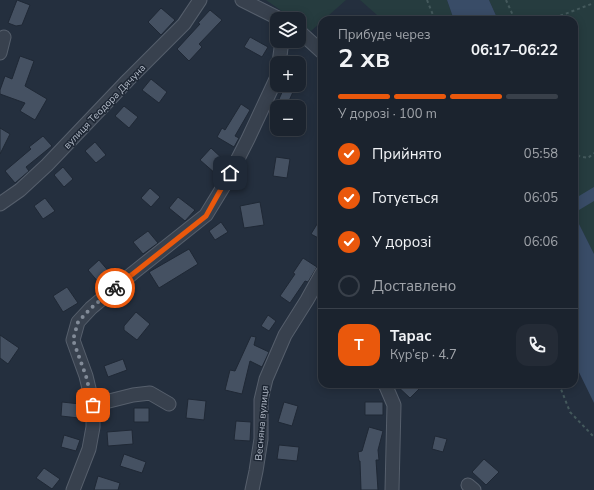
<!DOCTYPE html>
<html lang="uk">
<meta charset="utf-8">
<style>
body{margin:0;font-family:"Nunito Sans",sans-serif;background:#242b36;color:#f1f3f6;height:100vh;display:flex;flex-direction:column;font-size:15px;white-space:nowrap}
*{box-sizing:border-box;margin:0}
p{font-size:13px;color:#a0a4aa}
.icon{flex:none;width:22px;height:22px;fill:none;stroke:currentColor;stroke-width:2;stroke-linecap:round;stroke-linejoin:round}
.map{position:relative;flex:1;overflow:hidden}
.drawer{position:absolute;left:318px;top:16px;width:260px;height:372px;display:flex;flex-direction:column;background:#1b232e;border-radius:12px;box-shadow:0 2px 10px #0003,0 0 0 1px #39404a}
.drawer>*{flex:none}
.tools{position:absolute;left:270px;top:12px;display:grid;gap:8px}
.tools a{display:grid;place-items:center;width:36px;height:36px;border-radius:8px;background:#1b232e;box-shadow:0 2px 10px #0003,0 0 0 1px #39404a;font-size:20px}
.pin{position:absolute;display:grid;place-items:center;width:34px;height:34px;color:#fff;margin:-17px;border-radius:8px;box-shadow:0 2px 6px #0006}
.courier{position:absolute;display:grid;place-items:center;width:40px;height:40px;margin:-20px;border:3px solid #ea580c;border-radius:50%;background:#fff;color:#222;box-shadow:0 1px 5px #0007}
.head em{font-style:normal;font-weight:700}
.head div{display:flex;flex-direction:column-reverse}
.head{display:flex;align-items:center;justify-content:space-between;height:68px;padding:0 20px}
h1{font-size:26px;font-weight:700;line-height:30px}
.bar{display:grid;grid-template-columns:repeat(4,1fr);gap:6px 4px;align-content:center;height:48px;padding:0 20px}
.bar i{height:5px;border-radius:3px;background:#39404a}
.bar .on{background:#ea580c}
.bar p{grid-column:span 4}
.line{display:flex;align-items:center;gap:10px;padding:0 20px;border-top:1px solid #39404a}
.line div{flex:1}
.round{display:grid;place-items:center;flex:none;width:42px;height:42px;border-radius:12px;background:#242b36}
ol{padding:0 20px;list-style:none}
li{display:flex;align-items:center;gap:12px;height:44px}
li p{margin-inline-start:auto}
li .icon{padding:4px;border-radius:50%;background:#ea580c;color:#fff;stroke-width:4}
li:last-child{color:#a0a4aa}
li i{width:22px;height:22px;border:2px solid #39404a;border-radius:50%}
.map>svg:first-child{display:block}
.green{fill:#263c3f}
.water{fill:#394c67}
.building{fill:#455162;stroke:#1f2835}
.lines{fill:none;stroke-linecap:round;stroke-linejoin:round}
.minor-casing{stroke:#565f6c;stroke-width:15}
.path{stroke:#44595c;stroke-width:2;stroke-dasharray:3 3;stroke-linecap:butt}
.minor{stroke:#38414e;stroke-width:13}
.done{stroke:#828b98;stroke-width:4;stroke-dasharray:0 7.2}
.route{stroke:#ea580c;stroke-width:5}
.labels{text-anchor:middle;stroke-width:3;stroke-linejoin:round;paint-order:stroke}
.street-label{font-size:10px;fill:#b4bcc9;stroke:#1d2633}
</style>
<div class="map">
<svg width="594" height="490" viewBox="0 0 594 490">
<rect width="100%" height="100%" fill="#242f3e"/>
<path class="green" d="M 266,0 L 346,0 L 311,31 L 299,23 L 299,19 L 293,19 Z
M 360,0 L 447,0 L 454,20 L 372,20 L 377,15 Z
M 489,0 L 594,0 L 594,254 L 574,214 L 574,20 L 498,20 Z"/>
<path class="water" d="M 447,0 L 489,0 L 498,20 L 454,20 Z
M 594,187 L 594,201 L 574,213 L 574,199 Z
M 574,214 L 594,254 L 594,403 L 574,362 Z"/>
<path class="building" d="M 17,0 L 30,5 L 22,25 L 16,26 L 8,23 Z
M 161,8 L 175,20 L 161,35 L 148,22 Z
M 210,10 L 222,20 L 199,44 L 202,47 L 189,61 L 177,49 L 200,24 L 198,23 Z
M 250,37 L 268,47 L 262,57 L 244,47 Z
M 20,56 L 34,61 L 25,86 L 47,99 L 35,120 L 20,111 L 25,103 L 0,94 L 0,90 L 5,76 L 12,79 Z
M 151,79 L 167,92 L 159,103 L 142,90 Z
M 284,88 L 293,92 L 288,103 L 279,99 Z
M 241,104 L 250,110 L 235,136 L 239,138 L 234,147 L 217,137 L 222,128 L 225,130 Z
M 124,106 L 138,117 L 129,128 L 115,116 Z
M 0,128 L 10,134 L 0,154 Z
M 43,136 L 52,146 L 26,167 L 29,171 L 15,183 L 5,171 L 31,149 L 29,147 Z
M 95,142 L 106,155 L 96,163 L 85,151 Z
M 211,148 L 226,162 L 216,174 L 200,160 Z
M 276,157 L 290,159 L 287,178 L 273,176 Z
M 63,167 L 73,179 L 64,187 L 54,175 Z
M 150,188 L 160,197 L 151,207 L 141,198 Z
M 178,197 L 195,210 L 185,221 L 169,208 Z
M 45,198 L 55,211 L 43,219 L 34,206 Z
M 260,202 L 264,225 L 244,228 L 240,206 Z
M 322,216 L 322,240 L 311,234 Z
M 221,222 L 228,232 L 215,240 L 209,231 Z
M 148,231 L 158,243 L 143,254 L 133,242 Z
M 189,249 L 198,264 L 159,288 L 149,272 Z
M 303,258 L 317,267 L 308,282 L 305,281 L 290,303 L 280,296 L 295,274 L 293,273 Z
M 99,260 L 111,274 L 100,284 L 88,270 Z
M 67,287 L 78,303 L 63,312 L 53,296 Z
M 136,312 L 150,324 L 137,340 L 124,330 L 124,326 Z
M 268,315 L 276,321 L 269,331 L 261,326 Z
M 0,335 L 19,348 L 8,364 L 0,358 Z
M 251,336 L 256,337 L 254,345 L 269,352 L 262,367 L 250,361 L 242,394 L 225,390 L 230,370 L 235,371 Z
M 123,359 L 127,370 L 108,377 L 104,366 Z
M 395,384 L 424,384 L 410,398 Z
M 188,399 L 206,401 L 204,420 L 186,418 Z
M 62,402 L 80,404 L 79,418 L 61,416 Z
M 284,402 L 298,406 L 292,426 L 278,422 Z
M 365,402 L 383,402 L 383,415 L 365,415 Z
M 134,408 L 149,408 L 149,422 L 134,422 Z
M 236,421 L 251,422 L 250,441 L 234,440 Z
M 369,427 L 383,431 L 378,450 L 379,460 L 376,460 L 378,490 L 361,490 L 360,461 L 359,461 L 358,452 L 362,451 Z
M 132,430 L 133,444 L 108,446 L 107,432 Z
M 64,435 L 80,440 L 76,451 L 61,447 Z
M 435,436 L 447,439 L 443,452 L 432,449 Z
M 279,445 L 299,447 L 297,461 L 277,459 Z
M 124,454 L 146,462 L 142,473 L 120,466 Z
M 484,459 L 499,472 L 486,485 L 472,472 Z
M 44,468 L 60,479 L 52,489 L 36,478 Z
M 98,476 L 120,483 L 118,490 L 94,490 Z"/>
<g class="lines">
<defs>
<path id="minor" d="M 242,0 L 280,19
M 299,31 L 322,52
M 0,53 L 4,37
M 279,63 L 282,41
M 0,204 L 20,190 L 47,165 L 128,80 L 184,24 L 200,0
M 385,384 L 394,405 L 392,490
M 93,405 L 133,395 L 150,393 L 169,404
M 468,485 L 474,490
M 73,490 L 89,449 L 93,427 L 93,405 L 86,376 L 73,340 L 78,322 L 91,308 L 133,273 L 206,215 L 225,184 L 248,139 L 277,77
M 252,490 L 256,471 L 261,439 L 261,400 L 266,379 L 285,335 L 307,300 L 322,273"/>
</defs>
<use href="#minor" class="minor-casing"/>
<path class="path" d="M 427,0 L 435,20
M 506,0 L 515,20
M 549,20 L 594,3
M 574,150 L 579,156 L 588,158 L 594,153
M 559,384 L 570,412 L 594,437"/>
<use href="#minor" class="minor"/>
</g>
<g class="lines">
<path class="done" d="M 93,405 L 86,376 L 73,340 L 78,322 L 91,308 L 115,288"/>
<path class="route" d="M 115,288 L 206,216 L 230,173"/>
</g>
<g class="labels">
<g class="street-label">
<text transform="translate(104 106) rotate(-46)" y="4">вулиця Теодора Дячуна</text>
<text transform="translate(261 423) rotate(-85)" y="4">Весняна вулиця</text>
</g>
</g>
</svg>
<div class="tools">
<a><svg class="icon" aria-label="layers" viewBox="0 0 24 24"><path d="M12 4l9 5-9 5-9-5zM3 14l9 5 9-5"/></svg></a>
<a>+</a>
<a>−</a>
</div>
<div class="pin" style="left:93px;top:405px;background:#ea580c"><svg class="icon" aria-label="bag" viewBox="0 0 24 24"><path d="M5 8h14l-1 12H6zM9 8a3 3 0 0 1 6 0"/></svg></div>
<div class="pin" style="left:230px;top:173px;background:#1f2937"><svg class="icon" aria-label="home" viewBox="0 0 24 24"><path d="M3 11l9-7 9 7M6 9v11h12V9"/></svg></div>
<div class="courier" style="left:115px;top:288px"><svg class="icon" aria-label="bike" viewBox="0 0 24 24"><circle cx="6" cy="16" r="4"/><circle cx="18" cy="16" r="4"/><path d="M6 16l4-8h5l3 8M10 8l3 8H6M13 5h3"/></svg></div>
<section class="drawer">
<div class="head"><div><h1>2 хв</h1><p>Прибуде через</p></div><em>06:17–06:22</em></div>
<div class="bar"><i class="on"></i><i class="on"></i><i class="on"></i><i></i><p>У дорозі · 100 m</p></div>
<ol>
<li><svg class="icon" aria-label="check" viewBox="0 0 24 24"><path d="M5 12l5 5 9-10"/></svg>Прийнято<p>05:58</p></li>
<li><svg class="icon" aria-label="check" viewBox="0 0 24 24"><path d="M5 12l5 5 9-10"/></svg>Готується<p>06:05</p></li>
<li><svg class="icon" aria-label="check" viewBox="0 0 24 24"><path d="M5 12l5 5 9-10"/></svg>У дорозі<p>06:06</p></li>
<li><i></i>Доставлено</li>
</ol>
<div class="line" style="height:72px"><b class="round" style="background:#ea580c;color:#fff">Т</b><div><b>Тарас</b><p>Кур’єр · 4.7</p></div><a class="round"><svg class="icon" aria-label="phone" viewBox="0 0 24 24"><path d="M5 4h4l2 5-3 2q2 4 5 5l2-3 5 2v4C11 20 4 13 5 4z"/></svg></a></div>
</section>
</div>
